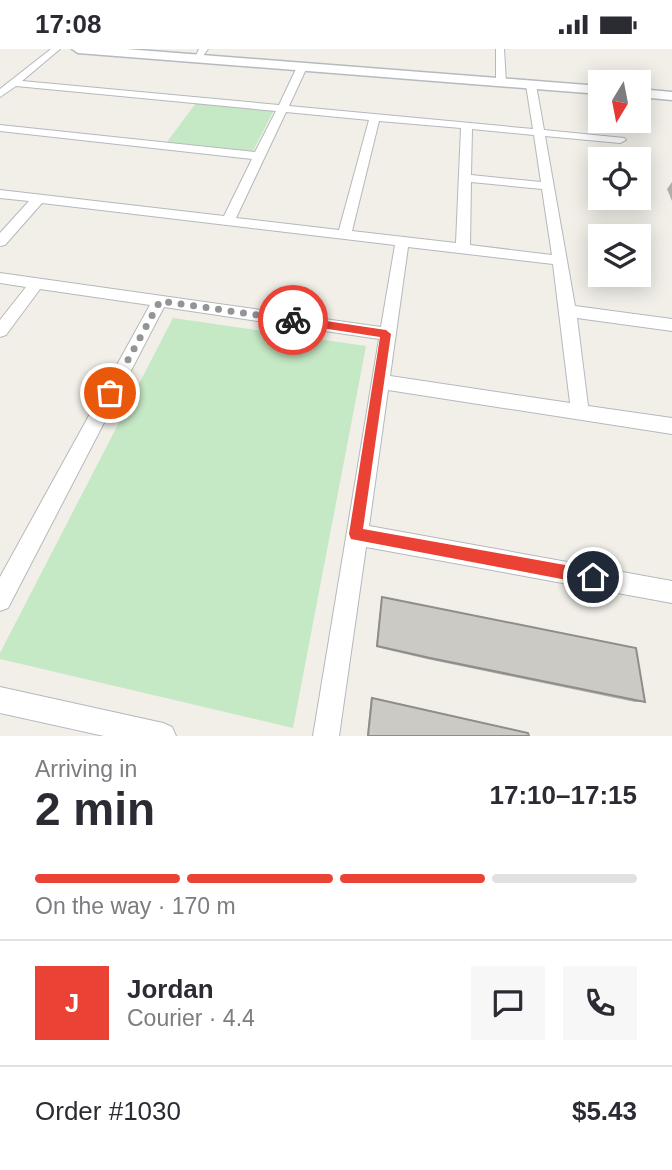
<!DOCTYPE html>
<meta charset="utf-8">
<style>
body{margin:0;font-family:Helvetica,sans-serif;background:#f7f7f7;color:#2b2b33;height:100vh;display:flex;flex-direction:column;font-size:26px;white-space:nowrap}
*{box-sizing:border-box;margin:0}
p{font-size:23px;color:#7c7c81}
.icon{flex:none;width:38px;height:38px;fill:none;stroke:currentColor;stroke-width:2;stroke-linecap:round;stroke-linejoin:round}
.map{position:relative;height:687px;overflow:hidden}
.panel{display:flex;flex-direction:column;background:#fff;flex:1}
.panel>*{flex:none}
.needle{width:46px;rotate:190deg}
.buttons{position:absolute;left:588px;top:21px;display:grid;gap:14px}
.buttons a{display:grid;place-items:center;width:63px;height:63px;border-radius:0px;background:#fff;box-shadow:0 4px 18px #0003;font-size:35px}
.pin{position:absolute;display:grid;place-items:center;width:60px;height:60px;color:#fff;margin:-30px;border:4px solid #fff;border-radius:50%;box-shadow:0 2px 7px #0007}
.courier{position:absolute;display:grid;place-items:center;width:70px;height:70px;margin:-35px;border:5px solid #ea4335;border-radius:50%;background:#fff;color:#222;box-shadow:0 2px 9px #0007}
.head em{font-style:normal;font-weight:600}
.head div{display:flex;flex-direction:column-reverse}
.head{display:flex;align-items:center;justify-content:space-between;height:119px;padding:0 35px}
h1{font-size:46px;font-weight:600;line-height:52px}
.bar{display:grid;grid-template-columns:repeat(4,1fr);gap:10px 7px;align-content:center;height:84px;padding:0 35px}
.bar i{height:9px;border-radius:5px;background:#e1e1e2}
.bar .active{background:#ea4335}
.bar p{grid-column:span 4}
.line{display:flex;align-items:center;gap:18px;padding:0 35px;border-top:2px solid #e1e1e2}
.line div{flex:1}
.round{display:grid;place-items:center;flex:none;width:74px;height:74px;border-radius:0px;background:#f7f7f7}
.status{display:flex;justify-content:space-between;align-items:center;height:49px;padding:0 35px;background:#fff;direction:ltr}
.status svg{height:19px;fill:currentColor}
.map>svg:first-child{display:block}
.green{fill:#c5e8c5}
.lines{fill:none;stroke-linecap:round;stroke-linejoin:round}
.minor-casing{stroke:#b5b8bc;stroke-width:2}
.secondary-casing{stroke:#b6babf;stroke-width:3}
.minor{fill:#fff;fill-rule:evenodd}
.secondary{fill:#fff;fill-rule:evenodd}
.wall{fill:#afaea9}
.building{fill:#cccac5;stroke:#8f8d8a;stroke-width:2}
.route{fill:#ea4335}
.done{stroke:#929495;stroke-width:7;stroke-dasharray:0 12.6}
</style>
<div class="status"><b>17:08</b><svg viewBox="0 0 49 12"><path d="M0 12V9h3v3zM5 12V6h3v6zM10 12V3h3v9zM15 12V0h3v12zM26 1h20v11H26zM47 4h2v5h-2z"/></svg></div>
<div class="map">
<svg width="672" height="687" viewBox="0 0 672 687">
<rect width="100%" height="100%" fill="#f1efe8"/>
<path class="green" d="M 196,54 L 274,61 L 253,102 L 167,93 Z
M 173,269 L 366,297 L 293,679 L 0,610 L 0,604 Z"/>
<g class="lines">
<defs>
<path id="minor" d="M 51,0 L 60,0 L 22,32 L 279,56 L 297,18 L 302,15 L 307,18 L 289,57 L 533,80 L 526,36 L 531,33 L 536,36 L 544,81 L 624,89 L 626,91 L 620,94 L 545,87 L 575,257 L 672,270 L 672,282 L 577,269 L 588,357 L 672,369 L 672,385 L 388,341 L 369,477 L 672,532 L 672,554 L 366,498 L 339,687 L 313,687 L 379,290 L 164,258 L 8,559 L 0,562 L 0,528 L 150,256 L 40,240 L 6,286 L 0,288 L 0,271 L 26,238 L 0,234 L 0,224 L 381,278 L 395,196 L 42,154 L 5,196 L 0,197 L 0,184 L 29,152 L 0,149 L 0,141 L 224,167 L 252,110 L 0,82 L 0,76 L 255,103 L 276,62 L 16,37 L 0,48 L 0,40 ZM 286,63 L 369,71 L 339,181 L 236,169 ZM 379,72 L 461,79 L 456,194 L 352,182 ZM 472,80 L 534,86 L 541,133 L 471,126 ZM 471,133 L 542,140 L 552,206 L 470,196 ZM 408,198 L 553,215 L 570,354 L 390,327 Z
M 199,0 L 208,0 L 200,11 L 194,11 Z
M 496,0 L 504,0 L 506,33 L 501,36 L 496,33 Z
M 0,638 L 163,674 L 172,678 L 176,687 L 104,687 L 0,664 Z"/>
<path id="secondary" d="M 72,0 L 126,0 L 600,37 L 600,45 L 78,4 Z
M 639,40 L 672,43 L 672,51 L 639,48 Z"/>
</defs>
<use href="#minor" class="minor-casing"/>
<use href="#secondary" class="secondary-casing"/>
<use href="#minor" class="minor"/>
<use href="#secondary" class="secondary"/>
</g>
<path class="wall" d="M 672,133 L 672,152 L 667,140 Z
M 382,548 L 645,653 L 635,653 L 427,610 L 376,598 L 381,551 Z
M 371,648 L 528,684 L 529,687 L 367,687 Z"/>
<path class="building" d="M 382,548 L 636,599 L 645,653 L 430,609 L 377,597 Z
M 372,649 L 528,684 L 529,687 L 368,687 Z"/>
<path class="route" d="M 293,267 L 386,281 L 391,285 L 363,480 L 593,521 L 600,528 L 598,534 L 593,536 L 351,490 L 349,485 L 380,288 L 289,274 L 289,268 Z"/>
<g class="lines">
<path class="done" d="M 110,344 L 160,252 L 293,271"/>
</g>
</svg>
<div class="buttons">
<a><svg class="needle" viewBox="-14 -14 28 28"><path d="M0-13l5 13h-10z" fill="#e53935"/><path d="M0 13l5-13h-10z" fill="#7c7c81"/></svg></a>
<a><svg class="icon" aria-label="locate" viewBox="0 0 24 24"><circle cx="12" cy="12" r="6"/><path d="M12 2v4M12 18v4M2 12h4M18 12h4"/></svg></a>
<a><svg class="icon" aria-label="layers" viewBox="0 0 24 24"><path d="M12 4l9 5-9 5-9-5zM3 14l9 5 9-5"/></svg></a>
</div>
<div class="pin" style="left:110px;top:344px;background:#ea580c"><svg class="icon" aria-label="bag" viewBox="0 0 24 24"><path d="M5 8h14l-1 12H6zM9 8a3 3 0 0 1 6 0"/></svg></div>
<div class="pin" style="left:593px;top:528px;background:#1f2937"><svg class="icon" aria-label="home" viewBox="0 0 24 24"><path d="M3 11l9-7 9 7M6 9v11h12V9"/></svg></div>
<div class="courier" style="left:293px;top:271px"><svg class="icon" aria-label="bike" viewBox="0 0 24 24"><circle cx="6" cy="16" r="4"/><circle cx="18" cy="16" r="4"/><path d="M6 16l4-8h5l3 8M10 8l3 8H6M13 5h3"/></svg></div>
</div>
<section class="panel">
<div class="head"><div><h1>2 min</h1><p>Arriving in</p></div><em>17:10–17:15</em></div>
<div class="bar"><i class="active"></i><i class="active"></i><i class="active"></i><i></i><p>On the way · 170 m</p></div>
<div class="line" style="height:126px"><b class="round" style="background:#ea4335;color:#fff">J</b><div><b>Jordan</b><p>Courier · 4.4</p></div><a class="round"><svg class="icon" aria-label="chat" viewBox="0 0 24 24"><path d="M4 5h16v11H9l-5 4z"/></svg></a><a class="round"><svg class="icon" aria-label="phone" viewBox="0 0 24 24"><path d="M5 4h4l2 5-3 2q2 4 5 5l2-3 5 2v4C11 20 4 13 5 4z"/></svg></a></div>
<div class="line" style="height:91px"><div>Order #1030</div><b>$5.43</b></div>
</section>
